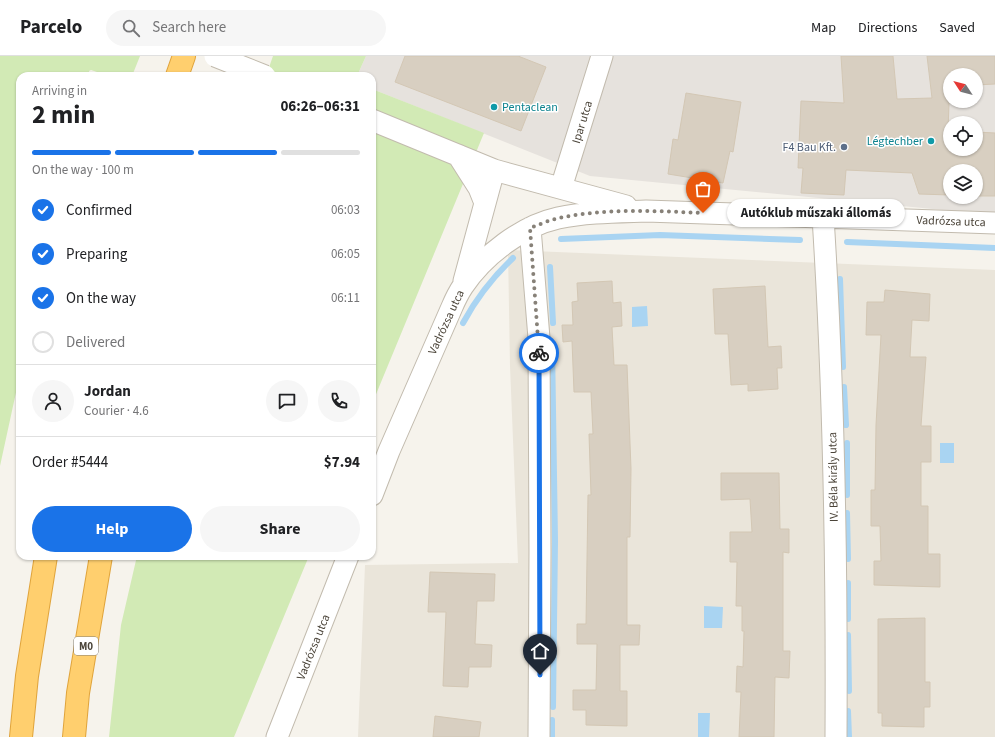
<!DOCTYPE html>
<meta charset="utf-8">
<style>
body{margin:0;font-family:"Source Sans 3",sans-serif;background:#f6f6f6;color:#202124;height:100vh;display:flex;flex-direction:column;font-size:15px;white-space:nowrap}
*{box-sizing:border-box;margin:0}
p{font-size:13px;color:#757577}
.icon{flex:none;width:22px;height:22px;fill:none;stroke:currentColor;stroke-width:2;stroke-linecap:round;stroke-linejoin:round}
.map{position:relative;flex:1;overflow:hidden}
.side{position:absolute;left:16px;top:16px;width:360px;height:488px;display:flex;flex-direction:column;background:#fff;border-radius:12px;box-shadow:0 1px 3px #0004}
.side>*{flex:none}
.needle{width:26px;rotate:306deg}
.fabs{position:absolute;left:943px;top:12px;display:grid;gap:8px}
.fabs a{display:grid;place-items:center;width:40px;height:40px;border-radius:50%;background:#fff;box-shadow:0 1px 3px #0004;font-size:20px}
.pin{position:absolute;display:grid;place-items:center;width:34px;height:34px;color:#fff;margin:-41px -17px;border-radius:50% 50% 50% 0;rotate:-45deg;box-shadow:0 0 4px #0007}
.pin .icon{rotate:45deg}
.courier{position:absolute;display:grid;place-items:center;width:40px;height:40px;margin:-20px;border:3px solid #1a73e8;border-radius:50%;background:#fff;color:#222;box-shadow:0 1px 5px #0007}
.bubble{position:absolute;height:28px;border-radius:14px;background:#fff;box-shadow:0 1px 3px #0004;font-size:13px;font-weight:700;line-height:28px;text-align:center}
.overview em{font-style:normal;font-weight:700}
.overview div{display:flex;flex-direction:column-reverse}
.overview{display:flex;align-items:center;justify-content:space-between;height:68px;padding:0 16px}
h1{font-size:26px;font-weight:700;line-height:30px}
.bar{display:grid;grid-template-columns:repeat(4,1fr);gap:6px 4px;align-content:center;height:48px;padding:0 16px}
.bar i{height:5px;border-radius:3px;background:#e0e0e0}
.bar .selected{background:#1a73e8}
.bar p{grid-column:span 4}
.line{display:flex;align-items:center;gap:10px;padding:0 16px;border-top:1px solid #e0e0e0}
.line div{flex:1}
.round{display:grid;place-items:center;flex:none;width:42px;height:42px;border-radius:21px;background:#f6f6f6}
ol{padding:0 16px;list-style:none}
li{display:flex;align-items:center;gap:12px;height:44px}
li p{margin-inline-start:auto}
li .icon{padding:4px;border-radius:50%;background:#1a73e8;color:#fff;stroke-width:4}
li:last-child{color:#757577}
li i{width:22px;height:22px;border:2px solid #e0e0e0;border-radius:50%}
.primary-button{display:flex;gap:8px;margin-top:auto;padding:8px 16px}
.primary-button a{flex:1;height:46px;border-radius:24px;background:#1a73e8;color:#fff;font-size:16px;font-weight:700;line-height:46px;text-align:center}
.primary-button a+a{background:#f6f6f6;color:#202124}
header{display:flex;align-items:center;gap:24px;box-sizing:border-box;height:56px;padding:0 20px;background:#fff;border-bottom:1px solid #e0e0e0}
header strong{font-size:19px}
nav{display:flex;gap:22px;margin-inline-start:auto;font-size:14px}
.search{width:280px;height:36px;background:#f6f6f6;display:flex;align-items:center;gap:10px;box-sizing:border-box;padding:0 14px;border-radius:22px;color:#757577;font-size:15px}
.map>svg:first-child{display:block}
.residential{fill:#eae5da}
.industrial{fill:#e6e2dd;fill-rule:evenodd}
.green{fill:#d2eab5}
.water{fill:#a9d4f2}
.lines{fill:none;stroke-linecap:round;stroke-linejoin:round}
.stream{stroke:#a9d4f2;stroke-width:6}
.building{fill:#d8cfc1;stroke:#d3c7b4}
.minor-casing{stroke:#c2bbae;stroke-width:23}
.highway-casing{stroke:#e0a43c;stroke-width:24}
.minor{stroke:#fff;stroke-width:21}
.highway{stroke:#ffcf6e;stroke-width:22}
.minor-bridge-casing{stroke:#c2bbae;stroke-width:23;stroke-linecap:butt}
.minor-bridge{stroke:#fff;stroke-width:21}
.done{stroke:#878178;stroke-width:4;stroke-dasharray:0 7.2}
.route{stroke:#1a73e8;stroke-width:5}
.culture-dot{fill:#0f9aa8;stroke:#fff;stroke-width:1.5}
.service-dot{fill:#5c6f8a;stroke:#fff;stroke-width:1.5}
.labels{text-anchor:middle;stroke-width:3;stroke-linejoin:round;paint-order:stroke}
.shield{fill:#fff;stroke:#817c74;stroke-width:1}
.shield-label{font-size:11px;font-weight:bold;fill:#4b4439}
.culture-label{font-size:12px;fill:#0d838f;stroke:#fff;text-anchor:start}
.street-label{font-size:12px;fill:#4b4439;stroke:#fff}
.service-label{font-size:12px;fill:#4e5e75;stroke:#fff;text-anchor:end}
</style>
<header>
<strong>Parcelo</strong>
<div class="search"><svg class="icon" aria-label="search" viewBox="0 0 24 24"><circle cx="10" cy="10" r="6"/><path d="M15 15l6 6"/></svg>Search here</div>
<nav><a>Map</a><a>Directions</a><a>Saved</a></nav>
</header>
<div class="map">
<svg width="995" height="681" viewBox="0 0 995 681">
<rect width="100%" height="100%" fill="#f6f3ec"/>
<path class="residential" d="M 508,194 L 995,214 L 995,681 L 358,681 L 365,509 L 518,507 L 510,310 Z"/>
<path class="industrial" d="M 366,0 L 995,0 L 995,159 L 590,120 L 372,33 L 372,20 L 357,20 ZM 950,19 L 976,19 L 976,45 L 950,45 ZM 950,67 L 976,67 L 976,93 L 950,93 ZM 950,115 L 976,115 L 976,141 L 950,141 Z"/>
<path class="green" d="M 0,0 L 140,0 L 132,20 L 109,20 L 91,14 L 89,15 L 90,20 L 20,20 L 20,318 L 0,410 Z
M 273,0 L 366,0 L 357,20 L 266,20 Z
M 372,33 L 484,77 L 372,348 Z
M 137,500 L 309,500 L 234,681 L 109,681 L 121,569 Z"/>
<path class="water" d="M 647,250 L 648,270 L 632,271 L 632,251 Z
M 940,387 L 954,387 L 954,407 L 940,407 Z
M 704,550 L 723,551 L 722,572 L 704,572 Z
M 698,657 L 710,657 L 709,681 L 698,681 Z"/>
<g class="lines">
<path class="stream" d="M 561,183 L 660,179 L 800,184
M 847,186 L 995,192
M 550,211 L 553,267
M 840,223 L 843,311
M 463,267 C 477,241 492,222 513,202
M 552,288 L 555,485 L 553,651
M 844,331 L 846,369
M 847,439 L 847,387
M 847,457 L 848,503
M 848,527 L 848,563
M 848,579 L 849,635
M 848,655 L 849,681
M 552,681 L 552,664"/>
</g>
<path class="building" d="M 405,0 L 518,0 L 546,11 L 521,75 L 395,26 Z
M 841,0 L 893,0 L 897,43 L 932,42 L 927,0 L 995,0 L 995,28 L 976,29 L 976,19 L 950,19 L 948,75 L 950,75 L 950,93 L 976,93 L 976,76 L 995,77 L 995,140 L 976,140 L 976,115 L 950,115 L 950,139 L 919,138 L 912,117 L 846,114 L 844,139 L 801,137 L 803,112 L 798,112 L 801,45 L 844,47 Z
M 686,37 L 741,46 L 733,96 L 730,95 L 723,127 L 668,118 L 673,83 L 678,84 Z
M 612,225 L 613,247 L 621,246 L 622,270 L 612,271 L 614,309 L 627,309 L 631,413 L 630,481 L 627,481 L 627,569 L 640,569 L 639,589 L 620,589 L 620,635 L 627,635 L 627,670 L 586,669 L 586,654 L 573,654 L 573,634 L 596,634 L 597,588 L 577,588 L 577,568 L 586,568 L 588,439 L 591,439 L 589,378 L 593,378 L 591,336 L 574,336 L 572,285 L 563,286 L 562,269 L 573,269 L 572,246 L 578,245 L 577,227 Z
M 765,230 L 768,291 L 781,290 L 782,312 L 777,312 L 778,333 L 748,335 L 748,328 L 731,329 L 728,278 L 715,278 L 713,233 Z
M 885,234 L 930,238 L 929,265 L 912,264 L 910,301 L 926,301 L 921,370 L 931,370 L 931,406 L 921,406 L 921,450 L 928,450 L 928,498 L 940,498 L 940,531 L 874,529 L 874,505 L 881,505 L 880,470 L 871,470 L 871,434 L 875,434 L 876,369 L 881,279 L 866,279 L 867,246 L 884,246 Z
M 721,417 L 779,417 L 780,473 L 789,473 L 789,497 L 783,496 L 783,595 L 790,595 L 789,622 L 775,621 L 774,681 L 739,681 L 741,636 L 736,636 L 737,610 L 743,611 L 744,575 L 742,575 L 742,550 L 736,550 L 737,506 L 730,506 L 730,476 L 752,476 L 750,443 L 721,444 Z
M 430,516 L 495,518 L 494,545 L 477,545 L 475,588 L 492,589 L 491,611 L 469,611 L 468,631 L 443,630 L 446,556 L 428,556 Z
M 925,562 L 925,626 L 930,626 L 930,651 L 924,651 L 924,671 L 882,670 L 882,657 L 878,657 L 878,563 Z
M 435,660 L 481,666 L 479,681 L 433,681 Z"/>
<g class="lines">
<defs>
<path id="minor" d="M 372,64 L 494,114 L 626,150
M 458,99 L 479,132 L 485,147
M 561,132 L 602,0
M 823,161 C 834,334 837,508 836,681
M 530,172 L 539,282 L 540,495 L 539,681
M 464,225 L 494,114
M 372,439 L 389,395 L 452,251 C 455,244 459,236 463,230 C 484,199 522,170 558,162 C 587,156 617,156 646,155 L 995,167
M 277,681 L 348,500"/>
<path id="highway" d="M 177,20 L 184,0
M 21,681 L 27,620 L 46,500
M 74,681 L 78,637 L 101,500"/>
</defs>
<use href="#minor" class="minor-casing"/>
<use href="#highway" class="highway-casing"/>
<use href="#minor" class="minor"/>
<use href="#highway" class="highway"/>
<defs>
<path id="minor-bridge" d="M 215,0 L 265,20"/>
</defs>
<use href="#minor-bridge" class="minor-bridge-casing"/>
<use href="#minor-bridge" class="minor-bridge"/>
</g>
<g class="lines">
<path class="done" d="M 539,297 L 530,172 C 539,169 549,164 559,162 C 606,152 655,155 703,157"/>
<path class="route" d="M 539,297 L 540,619"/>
</g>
<g class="culture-dot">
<circle cx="494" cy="51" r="4"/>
<circle cx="931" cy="85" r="4"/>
</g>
<circle class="service-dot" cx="844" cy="91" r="4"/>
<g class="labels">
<rect class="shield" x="74" y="581" width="24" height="18" rx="3"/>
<g class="shield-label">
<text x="86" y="594">M0</text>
</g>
<g class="culture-label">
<text x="502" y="55">Pentaclean</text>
<text x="923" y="89" text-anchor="end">Légtechber</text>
</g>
<g class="street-label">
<text transform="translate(582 66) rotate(-73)" y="4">Ipar utca</text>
<text transform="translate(951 165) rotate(2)" y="4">Vadrózsa utca</text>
<text transform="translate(446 266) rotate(-65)" y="4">Vadrózsa utca</text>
<text transform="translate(833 421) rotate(-91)" y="4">IV. Béla király utca</text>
<text transform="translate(313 591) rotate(-68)" y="4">Vadrózsa utca</text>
</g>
<g class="service-label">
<text x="836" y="95">F4 Bau Kft.</text>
</g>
</g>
</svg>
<div class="fabs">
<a><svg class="needle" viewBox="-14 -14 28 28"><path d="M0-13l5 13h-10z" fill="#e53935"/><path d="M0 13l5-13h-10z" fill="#757577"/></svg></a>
<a><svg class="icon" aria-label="locate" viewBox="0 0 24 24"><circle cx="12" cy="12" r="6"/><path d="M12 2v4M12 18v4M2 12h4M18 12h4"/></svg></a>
<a><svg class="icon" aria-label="layers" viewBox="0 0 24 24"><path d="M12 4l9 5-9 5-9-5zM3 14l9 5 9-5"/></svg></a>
</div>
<div class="pin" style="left:703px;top:157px;background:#ea580c"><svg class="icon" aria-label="bag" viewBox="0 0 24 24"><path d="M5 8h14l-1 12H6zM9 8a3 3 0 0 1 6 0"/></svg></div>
<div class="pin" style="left:540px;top:619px;background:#1f2937"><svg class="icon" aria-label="home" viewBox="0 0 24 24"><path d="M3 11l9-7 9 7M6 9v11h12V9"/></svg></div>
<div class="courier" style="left:539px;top:297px"><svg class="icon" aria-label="bike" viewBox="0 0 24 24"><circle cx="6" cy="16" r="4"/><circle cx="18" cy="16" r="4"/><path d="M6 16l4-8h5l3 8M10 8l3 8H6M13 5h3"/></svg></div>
<div class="bubble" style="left:727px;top:143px;width:178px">Autóklub műszaki állomás</div>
<section class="side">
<div class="overview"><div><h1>2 min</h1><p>Arriving in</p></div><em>06:26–06:31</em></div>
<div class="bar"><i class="selected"></i><i class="selected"></i><i class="selected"></i><i></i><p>On the way · 100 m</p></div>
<ol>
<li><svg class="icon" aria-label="check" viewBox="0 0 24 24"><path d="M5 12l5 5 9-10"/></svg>Confirmed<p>06:03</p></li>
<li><svg class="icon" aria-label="check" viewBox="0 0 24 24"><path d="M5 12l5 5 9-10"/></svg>Preparing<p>06:05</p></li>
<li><svg class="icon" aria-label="check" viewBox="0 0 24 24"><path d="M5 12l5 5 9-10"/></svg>On the way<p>06:11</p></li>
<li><i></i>Delivered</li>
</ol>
<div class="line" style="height:72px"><a class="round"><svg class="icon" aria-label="person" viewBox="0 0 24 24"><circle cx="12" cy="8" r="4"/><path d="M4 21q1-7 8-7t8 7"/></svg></a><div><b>Jordan</b><p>Courier · 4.6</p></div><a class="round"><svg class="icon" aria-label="chat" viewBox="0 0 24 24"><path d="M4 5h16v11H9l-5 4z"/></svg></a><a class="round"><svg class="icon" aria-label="phone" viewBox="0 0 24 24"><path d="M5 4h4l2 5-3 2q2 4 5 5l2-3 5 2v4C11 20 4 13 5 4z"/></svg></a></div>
<div class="line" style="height:52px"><div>Order #5444</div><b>$7.94</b></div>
<div class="primary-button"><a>Help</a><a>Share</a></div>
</section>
</div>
